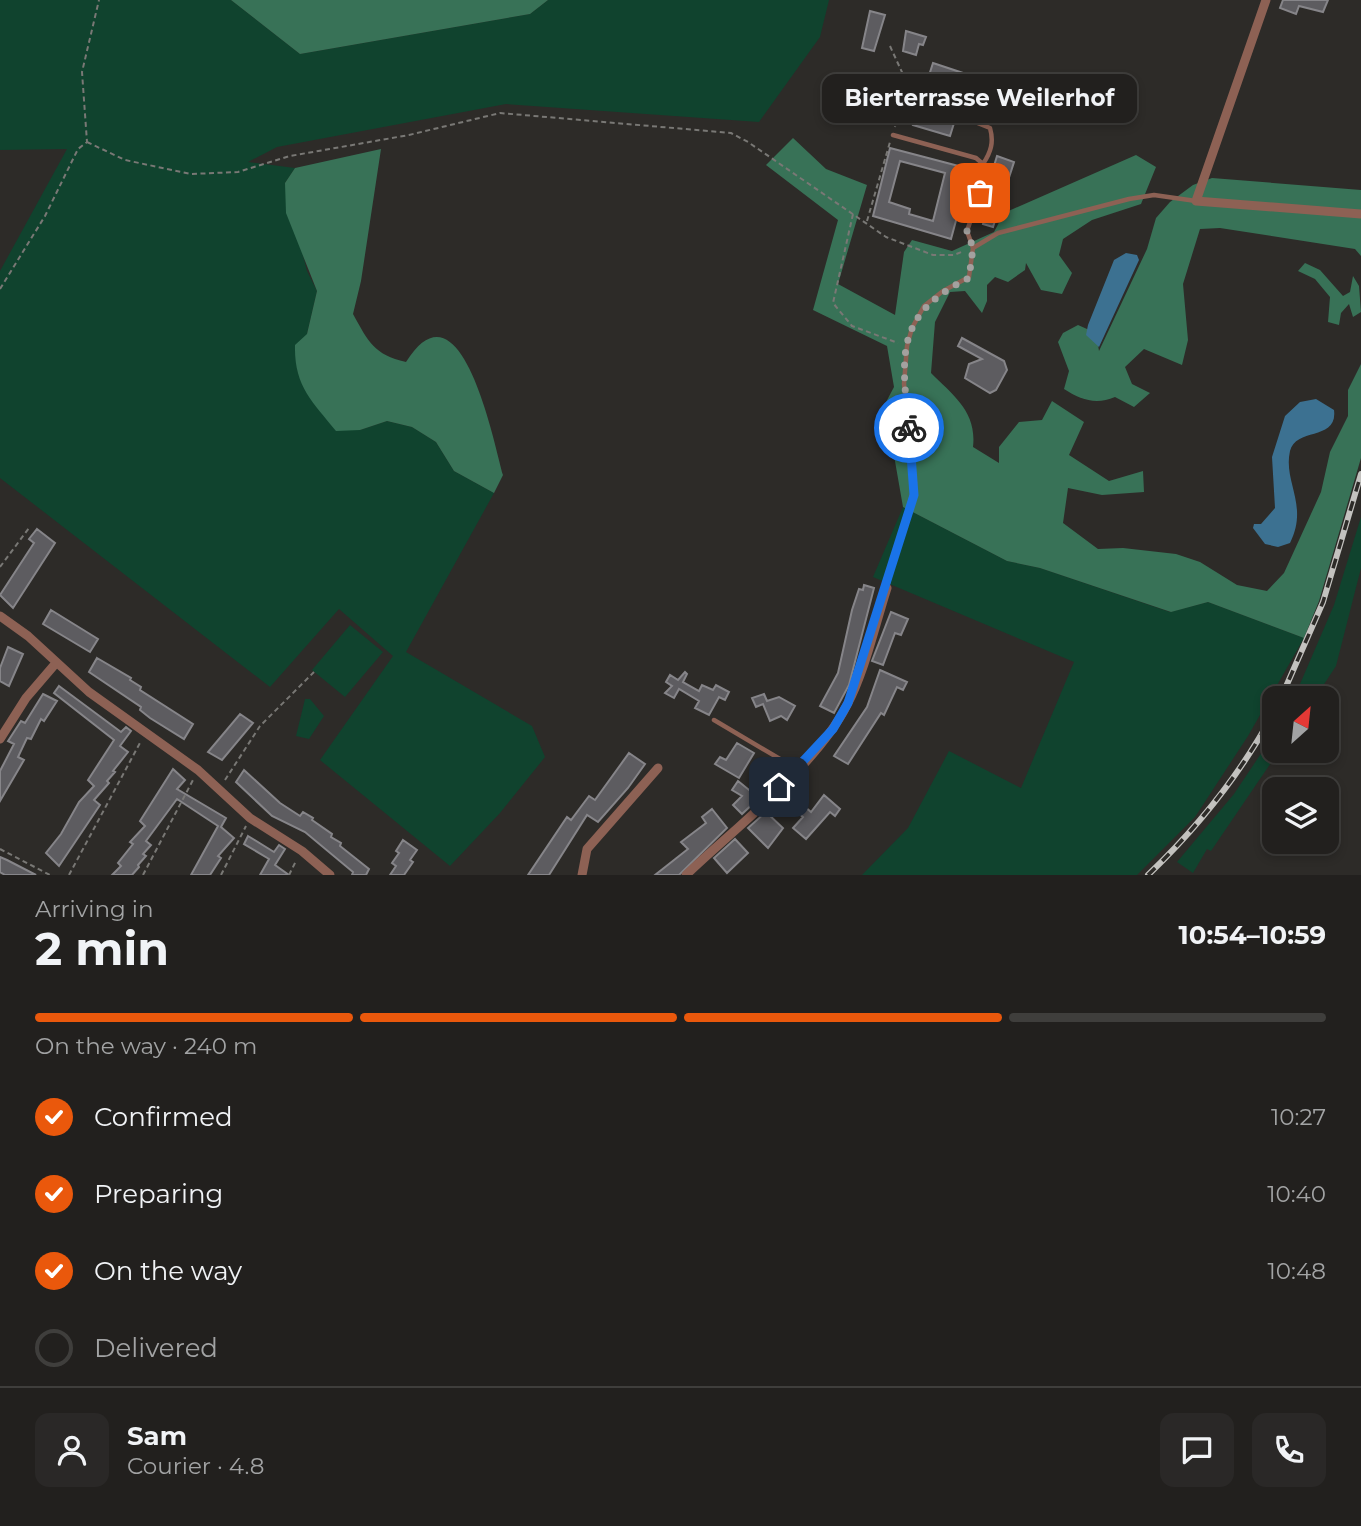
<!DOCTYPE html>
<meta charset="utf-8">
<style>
body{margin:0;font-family:Montserrat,sans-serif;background:#2a2827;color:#f1f3f6;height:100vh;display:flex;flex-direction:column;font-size:26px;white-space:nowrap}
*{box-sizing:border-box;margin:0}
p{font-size:23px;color:#a2a3a4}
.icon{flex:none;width:38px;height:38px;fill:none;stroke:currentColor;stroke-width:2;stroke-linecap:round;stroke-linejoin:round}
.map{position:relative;height:875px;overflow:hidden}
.sheet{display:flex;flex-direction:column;background:#22201e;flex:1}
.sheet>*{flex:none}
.needle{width:46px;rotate:27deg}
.buttons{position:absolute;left:1262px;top:686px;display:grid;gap:14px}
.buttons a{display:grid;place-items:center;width:77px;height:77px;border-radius:14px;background:#22201e;box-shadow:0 4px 10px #0003,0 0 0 2px #3f3e3c;font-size:35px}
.pin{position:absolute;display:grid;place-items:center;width:60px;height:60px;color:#fff;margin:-30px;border-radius:14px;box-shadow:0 4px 10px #0006}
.courier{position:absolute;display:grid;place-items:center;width:70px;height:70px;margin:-35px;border:5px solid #1a73e8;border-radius:50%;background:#fff;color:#222;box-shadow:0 2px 9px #0007}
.bubble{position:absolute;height:49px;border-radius:14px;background:#22201e;box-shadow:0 4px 10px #0003,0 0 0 2px #3f3e3c;font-size:23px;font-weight:700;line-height:49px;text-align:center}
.head em{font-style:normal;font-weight:700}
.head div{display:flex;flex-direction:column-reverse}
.head{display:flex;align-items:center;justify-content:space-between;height:119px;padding:0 35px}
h1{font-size:46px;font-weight:700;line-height:52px}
.bar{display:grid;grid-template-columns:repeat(4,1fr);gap:10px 7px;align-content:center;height:84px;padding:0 35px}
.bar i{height:9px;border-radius:5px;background:#3f3e3c}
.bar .current{background:#ea580c}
.bar p{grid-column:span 4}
.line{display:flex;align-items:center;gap:18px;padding:0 35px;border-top:2px solid #3f3e3c}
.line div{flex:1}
.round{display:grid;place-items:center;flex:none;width:74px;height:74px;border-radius:14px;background:#2a2827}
ol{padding:0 35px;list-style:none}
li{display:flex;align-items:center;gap:21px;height:77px}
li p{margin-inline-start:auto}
li .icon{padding:7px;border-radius:50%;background:#ea580c;color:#fff;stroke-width:4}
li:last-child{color:#a2a3a4}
li i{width:38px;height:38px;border:4px solid #3f3e3c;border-radius:50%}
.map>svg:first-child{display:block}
.green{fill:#10432e}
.forest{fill:#387257}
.water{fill:#3c7191}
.building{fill:#5d5c60;stroke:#868589;stroke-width:2;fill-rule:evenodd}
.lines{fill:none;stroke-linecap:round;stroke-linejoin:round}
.path{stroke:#797875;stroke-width:2;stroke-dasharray:5 3.5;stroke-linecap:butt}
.service{stroke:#8d6154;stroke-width:4.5}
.minor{stroke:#8d6154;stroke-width:9}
.rail-casing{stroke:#c3c2bf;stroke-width:6}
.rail{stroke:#2d2b28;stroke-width:3.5;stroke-dasharray:10;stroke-linecap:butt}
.done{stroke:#a3a19f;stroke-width:7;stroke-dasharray:0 12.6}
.route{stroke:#1a73e8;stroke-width:9}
</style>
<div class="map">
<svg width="1361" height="875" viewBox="0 0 1361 875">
<rect width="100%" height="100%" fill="#2d2b28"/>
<path class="green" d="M 0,0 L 231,0 L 300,54 L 530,14 L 548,0 L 829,0 L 820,37 L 759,122 L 506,104 L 277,147 L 248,162 L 295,168 L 285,183 L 307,271 L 317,291 L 307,334 L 360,430 L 387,421 L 412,427 L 436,442 L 454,471 L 494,493 L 406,652 L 532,726 L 545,757 L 500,813 L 450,866 L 320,760 L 393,656 L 339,609 L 270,687 L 0,478 L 0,271 L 67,149 L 0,150 Z
M 903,507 L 1007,561 L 1040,568 L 1170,612 L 1208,602 L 1304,638 L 1248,736 L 1195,817 L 1137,875 L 862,875 L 908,828 L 949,751 L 1021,788 L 1074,662 L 873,577 Z
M 1361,517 L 1361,568 L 1336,666 L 1315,698 L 1294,698 L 1334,605 Z
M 350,625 L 383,652 L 345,697 L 312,670 Z
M 305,699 L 310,699 L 324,716 L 309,739 L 296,736 Z
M 1274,734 L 1274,751 L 1279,751 L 1211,851 L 1207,849 L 1193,873 L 1177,862 L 1234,794 Z"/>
<path class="forest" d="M 231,0 L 548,0 L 530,14 L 300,54 Z
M 793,138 L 826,169 L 867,185 L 838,284 L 895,315 L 904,252 L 912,240 L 952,251 L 994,232 L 1004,213 L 1136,155 L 1156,167 L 1141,204 L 1092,220 L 1063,239 L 1059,255 L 1072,273 L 1062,294 L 1041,290 L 1026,263 L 1025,270 L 1008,282 L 995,277 L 987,285 L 987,301 L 982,313 L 965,291 L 950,292 L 935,322 L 931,373 C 954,396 977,412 973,447 L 999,463 L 999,447 L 1019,422 L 1042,420 L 1052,401 L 1084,422 L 1069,455 L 1109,481 L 1143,471 L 1144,492 L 1102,495 L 1068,488 L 1063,523 L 1098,549 L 1123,548 L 1176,554 L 1200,562 L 1237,585 L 1267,591 L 1284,573 L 1321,492 L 1330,452 L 1348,416 L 1348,390 L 1361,364 L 1361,458 L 1319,601 L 1304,638 L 1208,602 L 1171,612 L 1040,568 L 1007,561 L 903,507 L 885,404 L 894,387 L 887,346 L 813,310 L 838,220 L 766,165 Z
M 381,149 L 361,281 L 353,314 C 368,341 374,355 406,362 C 461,274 494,443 503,475 L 494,493 L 454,471 L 436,442 L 412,427 L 387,421 L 360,430 L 336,431 C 312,401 294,386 295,345 L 307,334 L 317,291 L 286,213 L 285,183 L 295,168 Z
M 1212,178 L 1361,190 L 1361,256 L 1355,249 L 1220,228 L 1200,229 L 1183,284 L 1188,340 L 1182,365 L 1144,349 L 1125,367 L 1132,384 L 1150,393 L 1134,407 L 1115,397 C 1096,405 1081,400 1064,389 L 1069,371 L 1058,342 L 1063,333 L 1078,325 L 1096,333 L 1099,351 L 1147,249 L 1156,218 L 1170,202 L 1193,185 Z
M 1305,263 L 1320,270 L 1343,296 L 1350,292 L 1353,276 L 1359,286 L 1361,312 L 1353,317 L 1349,304 L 1341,313 L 1339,325 L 1328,322 L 1330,297 L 1315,279 L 1298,271 Z"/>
<path class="water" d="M 1126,253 L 1137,255 L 1139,260 L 1099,347 L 1086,335 L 1088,325 L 1114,260 Z
M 1316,399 L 1334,410 C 1338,441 1296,427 1290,451 C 1283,482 1309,505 1290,543 L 1278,547 L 1265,544 L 1253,528 L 1254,524 L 1261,524 L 1275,508 L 1272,457 L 1285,416 L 1300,402 Z"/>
<path class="building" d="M 1283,0 L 1328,0 L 1323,12 L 1299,6 L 1296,14 L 1280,8 Z
M 870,11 L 885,15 L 874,51 L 862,48 Z
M 906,31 L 926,37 L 923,45 L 919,44 L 916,55 L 903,51 Z
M 933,63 L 969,75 L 950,136 L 913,125 Z
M 890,148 L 970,169 L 951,239 L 873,216 ZM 900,161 L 945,173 L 933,221 L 909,214 L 910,209 L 889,202 Z
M 997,156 L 1014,162 L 993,227 L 983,224 L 988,206 L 982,205 Z
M 962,338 L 1004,361 L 1007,370 L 996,390 L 990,393 L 965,378 L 969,364 L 982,359 L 958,346 Z
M 37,529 L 55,543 L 13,608 L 0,595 L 34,543 L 29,539 Z
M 864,585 L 874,588 L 849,685 L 834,713 L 820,706 L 838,673 L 852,610 L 859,589 L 863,590 Z
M 51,610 L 98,639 L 90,652 L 43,624 Z
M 891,612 L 908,619 L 901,635 L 895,633 L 883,665 L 872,661 Z
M 8,647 L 23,654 L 9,686 L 0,681 L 0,668 Z
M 97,658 L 131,678 L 130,680 L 141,687 L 140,690 L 193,724 L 184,739 L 150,718 L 140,710 L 141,707 L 89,672 Z
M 880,670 L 907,682 L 903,690 L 897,687 L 884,715 L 881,713 L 848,764 L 834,756 L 867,707 Z
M 685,672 L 687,674 L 683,682 L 699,691 L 702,685 L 713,690 L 716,685 L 729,692 L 725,700 L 719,697 L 709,715 L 695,708 L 699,701 L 679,689 L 674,698 L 665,693 L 672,686 L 666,682 L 670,675 L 678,680 Z
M 59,686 L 121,732 L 126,727 L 131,731 L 120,746 L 128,752 L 113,771 L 115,772 L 107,781 L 109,783 L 94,800 L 100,805 L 59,866 L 46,853 L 61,834 L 79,802 L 94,786 L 88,780 L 114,740 L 54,693 Z
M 43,694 L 57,701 L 44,721 L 41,719 L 31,739 L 27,738 L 18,757 L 24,760 L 0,801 L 0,771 L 14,744 L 8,741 L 21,721 L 25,723 Z
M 764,694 L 767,701 L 779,697 L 795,706 L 787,720 L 781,716 L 770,721 L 763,704 L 756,707 L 752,698 Z
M 240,714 L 253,723 L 222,760 L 208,752 Z
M 737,743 L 754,753 L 739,778 L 715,764 L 720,757 L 726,760 Z
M 629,753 L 645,764 L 628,788 L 598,822 L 587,815 L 549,875 L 528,875 L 567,817 L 571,820 L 589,796 L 595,800 Z
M 173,769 L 185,780 L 177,789 L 226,818 L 221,827 L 234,838 L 218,856 L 221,858 L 210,875 L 191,875 L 218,826 L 177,799 L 146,841 L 151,845 L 143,854 L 146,856 L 138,865 L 139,867 L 132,875 L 112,875 L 121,866 L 118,863 L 133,844 L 130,842 L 145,826 L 140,821 Z
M 244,770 L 280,803 L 300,816 L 303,812 L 313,818 L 312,820 L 332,834 L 331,837 L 341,843 L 340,846 L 369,869 L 366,875 L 352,875 L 353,872 L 305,832 L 272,816 L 236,782 Z
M 738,781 L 759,798 L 742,814 L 733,805 L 742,796 L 732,790 Z
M 824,795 L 840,809 L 835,816 L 830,812 L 806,839 L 793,828 L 803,817 L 798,813 L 804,806 L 811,812 Z
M 712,809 L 727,828 L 679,875 L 655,875 L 688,849 L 681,842 L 706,823 L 702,817 Z
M 766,812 L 783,828 L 768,848 L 748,828 Z
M 248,836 L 274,852 L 279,845 L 285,849 L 275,865 L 289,875 L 260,875 L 269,859 L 244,844 Z
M 735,839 L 748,853 L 727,873 L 714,858 Z
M 403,840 L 417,850 L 410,860 L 413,862 L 404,875 L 390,875 L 396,866 L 392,863 L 399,853 L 396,851 Z
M 0,857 L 7,860 L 36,875 L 5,875 L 0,872 Z"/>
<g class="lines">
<path class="path" d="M 890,46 L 906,81 L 895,127
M 87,142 L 125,160 L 191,174 L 238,172 L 290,156 L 409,135 L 500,113 L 731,133 L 748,142 L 886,237 L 933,255 L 954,255 L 964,251
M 853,214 L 833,303 L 852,326 L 898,343
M 867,221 L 890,142
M 0,289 L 45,216 L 78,149 L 87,142 L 82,72 L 99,0
M 0,567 L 29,528
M 225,780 L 260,726 L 314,672
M 0,849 L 50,875
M 69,875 L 141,741
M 143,875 L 193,780
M 221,875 L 246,826
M 289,875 L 296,861"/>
<path class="service" d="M 970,120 L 990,128 C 994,142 991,152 983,164
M 973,248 L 998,233 L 1129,199 L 1154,195 L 1196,201
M 887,587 L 915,483 L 904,384 L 907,346 L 912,328 L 924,306 L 943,291 L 969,277 L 973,248 L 967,231 L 986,175 L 983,164 L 976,158 L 893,135
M 714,720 L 797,769"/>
<path class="minor" d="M 1266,0 L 1196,201 L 1361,214
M 0,616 L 28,636 L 89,692 L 198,770 L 250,818 L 302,851 L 330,875
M 0,739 L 26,698 L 56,663
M 582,875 L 587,849 L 658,768
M 686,875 C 736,827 816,766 847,705 C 865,671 875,625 887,588"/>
<defs>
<path id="rail" d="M 1281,698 L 1323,602 L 1361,474
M 1148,875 C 1197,828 1242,772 1274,712"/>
</defs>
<use href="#rail" class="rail-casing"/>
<use href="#rail" class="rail"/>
</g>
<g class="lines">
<path class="done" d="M 909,428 C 901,354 895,314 969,278 L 973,248 L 967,231 L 980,193"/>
<path class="route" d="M 779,787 L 833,729 L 848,703 L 914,495 L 909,428"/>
</g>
</svg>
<div class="buttons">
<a><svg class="needle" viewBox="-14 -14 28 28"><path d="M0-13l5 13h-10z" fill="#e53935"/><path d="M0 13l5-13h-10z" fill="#a2a3a4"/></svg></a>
<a><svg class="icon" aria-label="layers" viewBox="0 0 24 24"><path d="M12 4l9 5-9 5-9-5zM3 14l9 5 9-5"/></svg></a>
</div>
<div class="pin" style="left:980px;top:193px;background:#ea580c"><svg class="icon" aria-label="bag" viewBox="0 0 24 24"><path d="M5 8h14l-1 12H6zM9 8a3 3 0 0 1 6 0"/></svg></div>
<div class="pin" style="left:779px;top:787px;background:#1f2937"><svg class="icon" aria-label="home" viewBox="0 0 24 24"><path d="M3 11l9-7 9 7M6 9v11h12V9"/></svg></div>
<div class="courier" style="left:909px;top:428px"><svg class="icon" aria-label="bike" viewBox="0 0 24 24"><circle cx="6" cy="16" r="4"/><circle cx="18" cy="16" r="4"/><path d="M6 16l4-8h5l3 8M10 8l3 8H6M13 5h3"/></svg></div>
<div class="bubble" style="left:822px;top:74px;width:315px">Bierterrasse Weilerhof</div>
</div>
<section class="sheet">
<div class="head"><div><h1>2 min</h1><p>Arriving in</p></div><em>10:54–10:59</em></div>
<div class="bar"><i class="current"></i><i class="current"></i><i class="current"></i><i></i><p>On the way · 240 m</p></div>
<ol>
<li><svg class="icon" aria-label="check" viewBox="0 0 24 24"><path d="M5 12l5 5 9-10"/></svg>Confirmed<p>10:27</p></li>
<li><svg class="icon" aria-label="check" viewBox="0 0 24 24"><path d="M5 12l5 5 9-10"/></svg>Preparing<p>10:40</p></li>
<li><svg class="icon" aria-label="check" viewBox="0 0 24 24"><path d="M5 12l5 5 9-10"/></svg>On the way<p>10:48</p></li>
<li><i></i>Delivered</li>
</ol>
<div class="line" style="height:126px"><a class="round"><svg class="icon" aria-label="person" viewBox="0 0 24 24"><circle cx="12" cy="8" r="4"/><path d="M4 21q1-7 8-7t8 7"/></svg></a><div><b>Sam</b><p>Courier · 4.8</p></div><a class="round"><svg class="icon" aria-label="chat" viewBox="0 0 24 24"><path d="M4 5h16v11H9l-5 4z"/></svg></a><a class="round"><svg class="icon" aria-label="phone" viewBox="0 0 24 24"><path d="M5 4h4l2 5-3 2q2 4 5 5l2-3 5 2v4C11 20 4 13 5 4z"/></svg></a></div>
</section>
